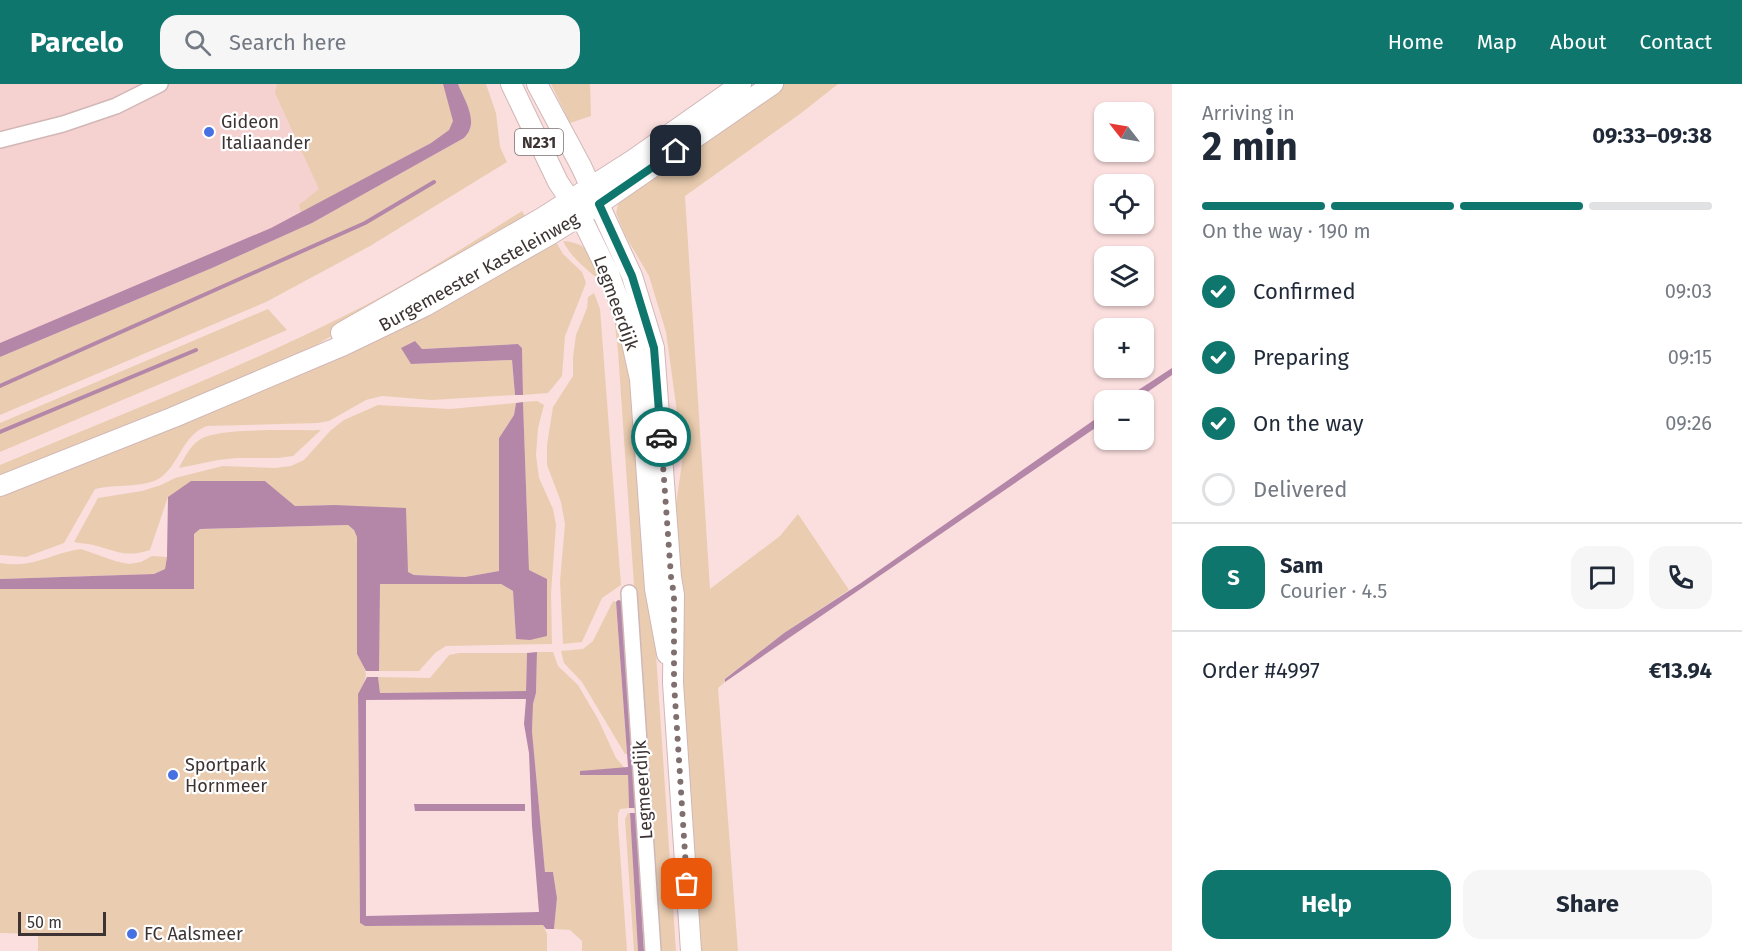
<!DOCTYPE html>
<meta charset="utf-8">
<style>
body{margin:0;font-family:"Fira Sans",sans-serif;background:#f6f6f7;color:#1f2937;height:100vh;display:flex;flex-direction:column;font-size:22px;white-space:nowrap}
*{box-sizing:border-box;margin:0}
p{font-size:20px;color:#747a83}
.icon{flex:none;width:33px;height:33px;fill:none;stroke:currentColor;stroke-width:2;stroke-linecap:round;stroke-linejoin:round}
.map{position:relative;flex:1;overflow:hidden}
.panel{display:flex;flex-direction:column;background:#fff;width:570px}
.panel>*{flex:none}
.needle{width:39px;rotate:301deg}
.fabs{position:absolute;left:1094px;top:18px;display:grid;gap:12px}
.fabs a{display:grid;place-items:center;width:60px;height:60px;border-radius:12px;background:#fff;box-shadow:0 2px 4px #0004;font-size:30px}
.scale{position:absolute;left:18px;bottom:15px;width:88px;box-sizing:border-box;padding-left:6px;border:3px solid #3e3333;border-top:0;font-size:16px;line-height:21px;white-space:nowrap;color:#3e3333;-webkit-text-stroke:4px #fff;paint-order:stroke}
.pin{position:absolute;display:grid;place-items:center;width:51px;height:51px;color:#fff;margin:-26px;border-radius:12px;box-shadow:0 3px 9px #0006}
.courier{position:absolute;display:grid;place-items:center;width:60px;height:60px;margin:-30px;border:4px solid #0f766e;border-radius:50%;background:#fff;color:#222;box-shadow:0 2px 8px #0007}
.summary em{font-style:normal;font-weight:700}
.summary div{display:flex;flex-direction:column-reverse}
.summary{display:flex;align-items:center;justify-content:space-between;height:102px;padding:0 30px}
h1{font-size:39px;font-weight:700;line-height:45px}
.bar{display:grid;grid-template-columns:repeat(4,1fr);gap:9px 6px;align-content:center;height:72px;padding:0 30px}
.bar i{height:8px;border-radius:4px;background:#e0e1e3}
.bar .active{background:#0f766e}
.bar p{grid-column:span 4}
.line{display:flex;align-items:center;gap:15px;padding:0 30px;border-top:2px solid #e0e1e3}
.line div{flex:1}
.round{display:grid;place-items:center;flex:none;width:63px;height:63px;border-radius:18px;background:#f6f6f7}
ol{padding:0 30px;list-style:none}
li{display:flex;align-items:center;gap:18px;height:66px}
li p{margin-inline-start:auto}
li .icon{padding:6px;border-radius:50%;background:#0f766e;color:#fff;stroke-width:4}
li:last-child{color:#747a83}
li i{width:33px;height:33px;border:3px solid #e0e1e3;border-radius:50%}
.action{display:flex;gap:12px;margin-top:auto;padding:12px 30px}
.action a{flex:1;height:69px;border-radius:18px;background:#0f766e;color:#fff;font-size:24px;font-weight:700;line-height:69px;text-align:center}
.action a+a{background:#f6f6f7;color:#1f2937}
header{display:flex;align-items:center;gap:36px;box-sizing:border-box;height:84px;padding:0 30px;background:#0f766e;color:#fff}
header strong{font-size:28px}
nav{display:flex;gap:33px;margin-inline-start:auto;font-size:21px}
.search{width:420px;height:54px;background:#f6f6f7;display:flex;align-items:center;gap:15px;box-sizing:border-box;padding:0 21px;border-radius:18px;color:#747a83;font-size:22px}
main{display:flex;flex:1;min-height:0}
.map>svg:first-child{display:block}
.built{fill:#f5d1d0}
.green{fill:#eacdb0}
.water{fill:#b487a9;fill-rule:evenodd}
.lines{fill:none;stroke-linecap:round;stroke-linejoin:round}
.stream{stroke:#b487a9;stroke-width:4}
.minor-casing{stroke:#d1b7b6;stroke-width:18}
.major-casing{stroke:#d1b7b6;stroke-width:22}
.minor{stroke:#fff;stroke-width:15}
.major{stroke:#fff;stroke-width:20}
.done{stroke:#806f6f;stroke-width:6;stroke-dasharray:0 10.8}
.route{stroke:#0f766e;stroke-width:8}
.poi-dot{fill:#4770e3;stroke:#fff;stroke-width:2}
.labels{text-anchor:middle;stroke-width:4.5;stroke-linejoin:round;paint-order:stroke}
.shield{fill:#fff;stroke:#787070;stroke-width:1.5}
.shield-label{font-size:16px;font-weight:bold;fill:#3e3333}
.poi-label{font-size:18px;fill:#3e3333;stroke:#fff;text-anchor:start}
.street-label{font-size:18px;fill:#3e3333;stroke:#fff}
</style>
<header>
<strong>Parcelo</strong>
<div class="search"><svg class="icon" aria-label="search" viewBox="0 0 24 24"><circle cx="10" cy="10" r="6"/><path d="M15 15l6 6"/></svg>Search here</div>
<nav><a>Home</a><a>Map</a><a>About</a><a>Contact</a></nav>
</header>
<main>
<div class="map">
<svg width="1172" height="867" viewBox="0 0 1172 867">
<rect width="100%" height="100%" fill="#fadfde"/>
<path class="built" d="M 0,0 L 291,0 L 335,118 L 0,262 Z"/>
<path class="green" d="M 277,0 L 443,0 L 454,37 L 449,46 L 431,59 L 301,129 L 299,121 L 319,105 L 275,9 Z
M 458,0 L 486,0 L 496,29 L 500,63 L 507,78 L 370,162 L 266,218 L 0,331 L 0,273 L 212,184 L 312,139 L 464,54 C 480,40 465,17 458,0 Z
M 551,0 L 590,0 L 591,32 L 570,39 Z
M 779,0 L 838,0 L 800,30 L 685,112 L 710,505 L 780,452 L 798,430 L 849,506 L 784,549 L 726,594 L 725,598 L 718,604 L 738,867 L 699,867 L 673,441 L 683,372 L 666,248 L 649,192 L 625,151 L 616,129 L 619,116 Z
M 522,127 L 528,137 L 299,271 L 265,287 L 0,393 L 0,381 C 117,332 237,286 350,229 C 410,199 466,162 522,127 Z
M 563,157 C 591,159 594,175 605,197 L 601,198 C 587,185 571,174 563,157 Z
M 556,158 L 563,170 L 582,188 L 586,199 L 565,252 L 562,292 L 548,309 L 523,311 L 522,264 L 518,260 L 421,265 L 411,280 L 512,276 L 515,311 L 432,316 L 382,312 L 366,316 L 329,337 L 318,339 L 207,342 C 182,351 180,380 160,394 C 145,404 114,400 95,405 L 64,459 L 26,473 L 0,471 L 0,407 Z
M 594,209 L 600,225 L 621,501 L 602,514 L 582,558 L 563,560 L 560,497 L 565,440 L 561,418 L 547,381 L 547,361 L 553,323 L 573,292 L 573,273 L 576,251 L 587,224 L 588,213 Z
M 613,223 L 627,257 L 649,465 L 676,867 L 659,867 L 618,267 Z
M 268,225 L 287,246 L 0,368 L 0,339 Z
M 537,317 L 544,321 L 538,344 L 536,371 L 539,394 L 553,425 L 556,441 L 551,509 L 552,560 L 446,562 L 435,569 L 419,587 L 379,587 L 379,500 L 501,500 L 513,507 L 516,555 L 529,487 L 523,318 Z
M 516,319 L 514,331 L 499,354 L 499,487 L 465,493 L 414,491 L 407,488 L 334,421 L 295,422 L 265,397 L 168,413 L 150,466 C 125,474 117,467 93,461 C 87,459 80,460 74,458 L 98,414 L 142,407 L 161,401 L 175,394 L 223,382 L 275,384 L 291,382 L 304,376 L 331,346 L 344,336 L 378,321 L 450,325 Z
M 321,346 L 293,372 L 278,374 L 237,374 L 218,376 L 179,384 C 184,374 191,360 201,355 C 220,343 295,347 321,346 Z
M 348,441 L 354,446 L 357,452 L 357,570 C 368,588 369,591 358,610 L 360,839 L 365,842 L 543,841 L 547,850 L 547,867 L 38,867 L 38,850 L 0,849 L 0,505 L 194,505 L 194,450 L 200,445 Z
M 81,465 L 115,477 L 129,480 L 141,478 L 152,472 L 167,473 L 165,485 L 154,490 L 0,495 L 0,479 C 33,485 51,469 81,465 Z
M 613,517 L 616,518 L 627,670 L 625,670 L 582,598 L 564,579 L 561,567 L 583,565 L 593,557 Z
M 537,568 L 553,568 L 558,582 L 578,601 L 598,635 L 616,674 L 628,688 L 629,724 L 620,725 L 618,730 L 618,740 L 627,867 L 582,867 L 582,857 L 570,846 L 554,845 L 557,814 L 553,788 L 545,789 L 532,647 L 533,620 L 536,609 Z
M 459,569 L 527,569 L 526,607 L 380,609 L 378,593 L 430,594 L 449,571 Z
M 628,729 L 630,729 L 638,867 L 634,867 L 625,735 Z"/>
<path class="water" d="M 443,0 L 458,0 C 465,17 480,39 464,54 L 312,139 L 212,184 L 0,273 L 0,259 L 271,144 L 431,59 L 449,46 L 453,37 Z
M 415,257 L 422,265 L 518,260 L 522,264 L 523,311 L 515,311 L 512,276 L 411,280 L 401,264 Z
M 1172,284 L 1172,291 L 1136,316 L 1123,316 Z
M 523,318 L 529,486 L 547,495 L 547,552 L 530,556 L 516,555 L 513,507 L 501,500 L 380,500 L 379,587 L 366,587 L 357,570 L 357,453 L 354,446 L 348,441 L 200,445 L 194,450 L 194,505 L 0,505 L 0,495 L 154,490 L 165,485 L 167,473 L 168,413 L 191,397 L 265,397 L 295,422 L 334,421 L 406,424 L 408,488 L 414,491 L 465,493 L 499,487 L 499,354 L 514,331 L 516,319 Z
M 1104,329 L 1104,338 L 725,598 L 725,595 L 784,549 L 861,499 Z
M 618,516 L 622,517 L 636,724 L 629,724 L 628,691 L 580,691 L 580,687 L 628,683 L 616,518 Z
M 537,568 L 536,609 L 533,620 L 532,647 L 545,788 L 553,788 L 557,814 L 554,845 L 546,845 L 543,841 L 365,842 L 360,839 L 358,610 L 367,593 L 378,593 L 380,609 L 526,607 L 527,569 ZM 526,615 L 524,640 L 529,669 L 532,742 L 539,828 L 366,832 L 366,616 Z
M 414,720 L 525,720 L 525,727 L 415,727 Z
M 630,729 L 635,729 L 636,734 L 644,867 L 638,867 Z"/>
<g class="lines">
<path class="stream" d="M 0,302 L 365,139 L 434,98
M 0,348 L 196,266"/>
<defs>
<path id="minor" d="M 0,56 L 63,40 L 116,22 L 160,0
M 629,509 L 653,867"/>
<path id="major" d="M 511,0 L 558,98 L 580,131 L 609,190 L 629,245 L 640,295 L 655,505 L 667,570
M 537,0 L 581,82 L 632,192 L 654,264 L 671,493 L 674,511 L 673,599 L 691,867
M 341,249 L 542,134 L 633,76 L 741,0
M 0,402 L 174,333 L 344,261 L 425,222 L 551,150 L 599,120 L 773,0"/>
</defs>
<use href="#minor" class="minor-casing"/>
<use href="#major" class="major-casing"/>
<use href="#minor" class="minor"/>
<use href="#major" class="major"/>
</g>
<g class="lines">
<path class="done" d="M 661,353 L 671,493 L 674,511 L 674,599 L 687,800"/>
<path class="route" d="M 661,353 L 654,264 L 632,192 L 599,120 L 676,67"/>
</g>
<g class="poi-dot">
<circle cx="209" cy="48" r="6"/>
<circle cx="173" cy="691" r="6"/>
<circle cx="132" cy="850" r="6"/>
</g>
<g class="labels">
<rect class="shield" x="515" y="45" width="48" height="26" rx="4.5"/>
<g class="shield-label">
<text x="539" y="64">N231</text>
</g>
<g class="poi-label">
<text x="221" y="44">Gideon<tspan x="221" dy="21">Italiaander</tspan></text>
<text x="185" y="687">Sportpark<tspan x="185" dy="21">Hornmeer</tspan></text>
<text x="144" y="856">FC Aalsmeer</text>
</g>
<g class="street-label">
<text transform="translate(479 188) rotate(-29)" y="6">Burgemeester Kasteleinweg</text>
<text transform="translate(616 219) rotate(70)" y="6">Legmeerdijk</text>
<text transform="translate(643 706) rotate(-94)" y="6">Legmeerdijk</text>
</g>
</g>
</svg>
<div class="fabs">
<a><svg class="needle" viewBox="-14 -14 28 28"><path d="M0-13l5 13h-10z" fill="#e53935"/><path d="M0 13l5-13h-10z" fill="#747a83"/></svg></a>
<a><svg class="icon" aria-label="locate" viewBox="0 0 24 24"><circle cx="12" cy="12" r="6"/><path d="M12 2v4M12 18v4M2 12h4M18 12h4"/></svg></a>
<a><svg class="icon" aria-label="layers" viewBox="0 0 24 24"><path d="M12 4l9 5-9 5-9-5zM3 14l9 5 9-5"/></svg></a>
<a>+</a>
<a>−</a>
</div>
<div class="scale">50 m</div>
<div class="pin" style="left:687px;top:800px;background:#ea580c"><svg class="icon" aria-label="bag" viewBox="0 0 24 24"><path d="M5 8h14l-1 12H6zM9 8a3 3 0 0 1 6 0"/></svg></div>
<div class="pin" style="left:676px;top:67px;background:#1f2937"><svg class="icon" aria-label="home" viewBox="0 0 24 24"><path d="M3 11l9-7 9 7M6 9v11h12V9"/></svg></div>
<div class="courier" style="left:661px;top:353px"><svg class="icon" aria-label="car" viewBox="0 0 24 24"><path d="M5 17H2v-5l4-1 3-4h7l3 4 3 1v5h-3M9 17h6M6 11h13"/><circle cx="7" cy="17" r="2"/><circle cx="17" cy="17" r="2"/></svg></div>
</div>
<section class="panel">
<div class="summary"><div><h1>2 min</h1><p>Arriving in</p></div><em>09:33–09:38</em></div>
<div class="bar"><i class="active"></i><i class="active"></i><i class="active"></i><i></i><p>On the way · 190 m</p></div>
<ol>
<li><svg class="icon" aria-label="check" viewBox="0 0 24 24"><path d="M5 12l5 5 9-10"/></svg>Confirmed<p>09:03</p></li>
<li><svg class="icon" aria-label="check" viewBox="0 0 24 24"><path d="M5 12l5 5 9-10"/></svg>Preparing<p>09:15</p></li>
<li><svg class="icon" aria-label="check" viewBox="0 0 24 24"><path d="M5 12l5 5 9-10"/></svg>On the way<p>09:26</p></li>
<li><i></i>Delivered</li>
</ol>
<div class="line" style="height:108px"><b class="round" style="background:#0f766e;color:#fff">S</b><div><b>Sam</b><p>Courier · 4.5</p></div><a class="round"><svg class="icon" aria-label="chat" viewBox="0 0 24 24"><path d="M4 5h16v11H9l-5 4z"/></svg></a><a class="round"><svg class="icon" aria-label="phone" viewBox="0 0 24 24"><path d="M5 4h4l2 5-3 2q2 4 5 5l2-3 5 2v4C11 20 4 13 5 4z"/></svg></a></div>
<div class="line" style="height:78px"><div>Order #4997</div><b>€13.94</b></div>
<div class="action"><a>Help</a><a>Share</a></div>
</section>
</main>
